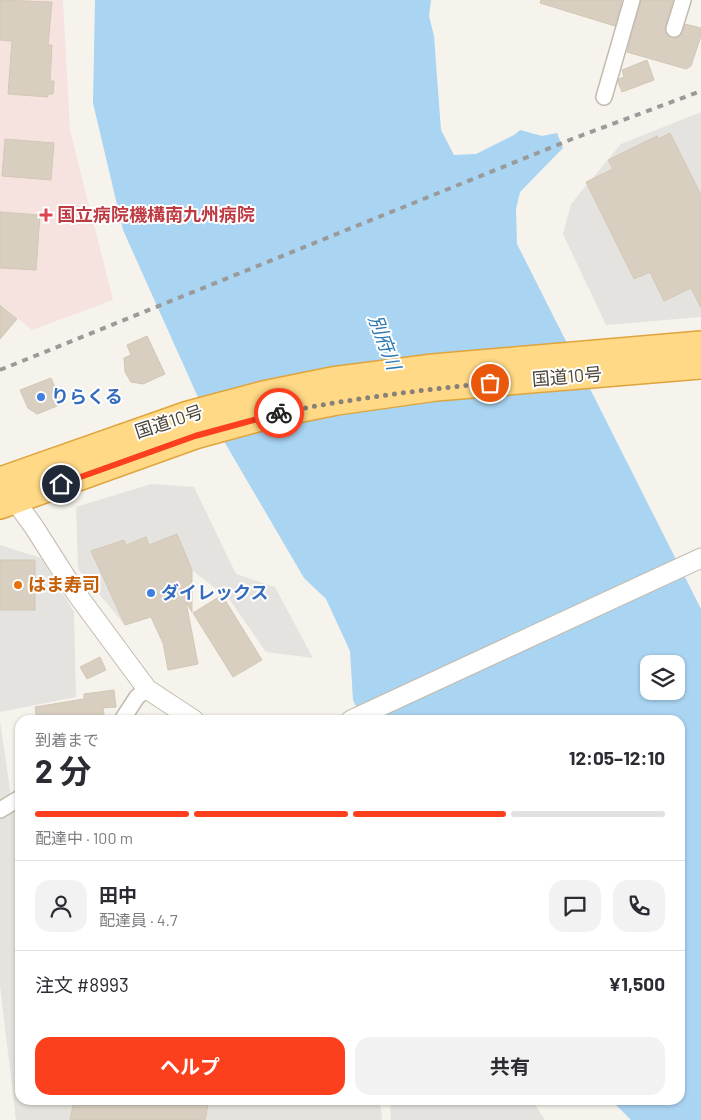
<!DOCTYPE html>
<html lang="ja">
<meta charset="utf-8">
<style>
body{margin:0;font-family:Barlow,"Noto Sans JP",sans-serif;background:#f2f2f3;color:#2b2b33;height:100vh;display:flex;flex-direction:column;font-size:19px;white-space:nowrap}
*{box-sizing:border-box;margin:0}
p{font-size:16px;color:#7c7c81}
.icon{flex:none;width:28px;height:28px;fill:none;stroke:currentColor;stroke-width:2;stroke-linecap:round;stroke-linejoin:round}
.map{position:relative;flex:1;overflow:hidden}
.sheet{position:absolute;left:15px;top:715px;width:670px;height:390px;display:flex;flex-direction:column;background:#fff;border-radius:15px;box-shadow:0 1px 4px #0004}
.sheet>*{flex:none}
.tools{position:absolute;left:640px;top:655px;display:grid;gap:10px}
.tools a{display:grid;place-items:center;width:45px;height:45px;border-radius:10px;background:#fff;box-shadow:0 1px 4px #0004;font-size:25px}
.pin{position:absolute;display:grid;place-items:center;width:42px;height:42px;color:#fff;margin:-21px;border:2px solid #fff;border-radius:50%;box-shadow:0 1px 5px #0007}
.courier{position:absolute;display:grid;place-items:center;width:50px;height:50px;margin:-25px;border:4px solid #fc3f1d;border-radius:50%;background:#fff;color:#222;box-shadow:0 1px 6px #0007}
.summary em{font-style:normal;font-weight:700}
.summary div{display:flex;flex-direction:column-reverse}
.summary{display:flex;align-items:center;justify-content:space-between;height:85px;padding:0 20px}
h1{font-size:32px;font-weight:700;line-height:38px}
.bar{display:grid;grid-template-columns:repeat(4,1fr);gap:8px 5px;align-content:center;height:60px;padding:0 20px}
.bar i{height:6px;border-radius:4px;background:#e1e1e2}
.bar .active{background:#fc3f1d}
.bar p{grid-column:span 4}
.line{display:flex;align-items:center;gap:12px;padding:0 20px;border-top:1px solid #e1e1e2}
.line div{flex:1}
.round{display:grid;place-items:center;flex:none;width:52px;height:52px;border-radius:15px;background:#f2f2f3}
.button{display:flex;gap:10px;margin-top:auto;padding:10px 20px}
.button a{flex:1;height:58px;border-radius:15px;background:#fc3f1d;color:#fff;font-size:20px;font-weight:700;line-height:58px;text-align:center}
.button a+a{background:#f2f2f3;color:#2b2b33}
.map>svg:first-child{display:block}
.industrial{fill:#e6e2dd}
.medical{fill:#f6e3e0}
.parking{fill:#e5e3e0}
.water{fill:#a9d4f2;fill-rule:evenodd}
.building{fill:#d8cfc1;stroke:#d3c7b4}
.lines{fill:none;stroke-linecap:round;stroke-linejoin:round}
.minor-casing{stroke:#c2bbae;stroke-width:18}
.tertiary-casing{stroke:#c2bbae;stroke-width:21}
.trunk-casing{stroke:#e0a43c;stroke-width:28}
.minor{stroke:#fff;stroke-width:15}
.tertiary{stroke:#fff;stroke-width:19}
.trunk{stroke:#ffd985;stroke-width:25}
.rail{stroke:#9a9a9a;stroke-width:4;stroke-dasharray:6 6;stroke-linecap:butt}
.done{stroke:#878178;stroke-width:5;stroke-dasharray:0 9}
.route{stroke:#fc3f1d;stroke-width:6}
.health-dot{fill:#e0444e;stroke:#fff;stroke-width:2}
.shop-dot{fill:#3f7fe0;stroke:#fff;stroke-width:2}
.food-dot{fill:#e8710a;stroke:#fff;stroke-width:2}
.labels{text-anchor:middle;stroke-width:4;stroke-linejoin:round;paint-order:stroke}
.health-label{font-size:18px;font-weight:bold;fill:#be3a42;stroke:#fff;text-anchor:start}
.street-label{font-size:18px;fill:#4b4439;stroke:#fff}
.shop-label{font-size:18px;font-weight:bold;fill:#366cbe;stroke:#fff;text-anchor:start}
.food-label{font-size:18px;font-weight:bold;fill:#c56008;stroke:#fff;text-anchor:start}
.water-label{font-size:19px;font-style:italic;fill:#2e7ab2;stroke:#fff}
</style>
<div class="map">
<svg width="701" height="1120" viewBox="0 0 701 1120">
<rect width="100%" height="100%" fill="#f6f3ec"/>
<path class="industrial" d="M 20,806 L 20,1100 L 380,1100 L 382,1120 L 16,1120 L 0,985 L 0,817 Z"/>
<path class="medical" d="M 0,0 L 63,0 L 70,130 L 113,300 L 32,330 L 0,304 Z"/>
<path class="parking" d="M 701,112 L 701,317 L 606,325 L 563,234 L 571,204 L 621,144 Z
M 151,484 L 194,487 L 236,574 L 275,587 L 313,658 L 266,652 L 229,599 L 192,570 L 177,534 L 149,545 L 146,537 L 126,545 L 124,540 L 91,551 L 125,625 L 78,569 L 76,507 Z
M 0,545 L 41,558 L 74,612 L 76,697 L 0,712 Z
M 0,721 L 11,796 L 0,803 Z
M 390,1100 L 532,1100 L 545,1120 L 391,1120 Z"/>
<path class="water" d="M 95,0 L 431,0 L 429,16 L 434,36 L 441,130 L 454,155 L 476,154 L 514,135 L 520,130 L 542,136 L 557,133 L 563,148 L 520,192 L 516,209 L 517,244 L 701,609 L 701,1120 L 631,1120 L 611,1100 L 680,1100 L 680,720 L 362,720 L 353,700 L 350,651 L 326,599 L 304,578 L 197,395 L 123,230 L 93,103 ZM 649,664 L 676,664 L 676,691 L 649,691 Z"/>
<path class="building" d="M 0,0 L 52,2 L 48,45 L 52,45 L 50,81 L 54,81 L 53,94 L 48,94 L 48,97 L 8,94 L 12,41 L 0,40 Z
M 541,0 L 622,0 L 615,26 L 540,3 Z
M 641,0 L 673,0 L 665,27 L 665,32 L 671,38 L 676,38 L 681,36 L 685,24 L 701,28 L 701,36 L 691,66 L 686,69 L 627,52 Z
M 647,60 L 654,80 L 622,92 L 618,82 L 619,79 L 624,77 L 622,70 Z
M 670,133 L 701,195 L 701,308 L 691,288 L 664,301 L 650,272 L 634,279 L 586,182 L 613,169 L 608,160 L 657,136 L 658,139 Z
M 5,139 L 54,143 L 51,180 L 2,176 Z
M 0,212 L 40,215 L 36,270 L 0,268 Z
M 0,305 L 17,319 L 0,339 Z
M 147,336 L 165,374 L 143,384 L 131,382 L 125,372 L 124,358 L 131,355 L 127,345 Z
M 51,378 L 62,404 L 37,414 L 28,408 L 20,390 Z
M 177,534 L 192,570 L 192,612 L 186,602 L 198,664 L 168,670 L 163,643 L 151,617 L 125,625 L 91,551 L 124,540 L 126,545 L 146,537 L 149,545 Z
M 0,560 L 35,560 L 35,610 L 0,610 Z
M 222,595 L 262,660 L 233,677 L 193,613 Z
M 100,657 L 106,670 L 87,679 L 80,667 Z
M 114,690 L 116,707 L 103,708 L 105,720 L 59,720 L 58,718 L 37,720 L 35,707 L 84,699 L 84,694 Z
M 74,1100 L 209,1100 L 205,1120 L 70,1120 Z"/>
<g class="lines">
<defs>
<path id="minor" d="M 674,29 L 683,0
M 604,97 L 632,0
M 122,720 L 137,697 L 147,689
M 0,810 L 20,798"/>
<path id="tertiary" d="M 8,491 L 34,527 L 76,593 L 147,689 L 194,720
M 351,720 L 701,558"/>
<path id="trunk" d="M 0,480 L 188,414 L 263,394 L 332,380 L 433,367 L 701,344
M 0,506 L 195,436 L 272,415 L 337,402 L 436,388 L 701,366"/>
</defs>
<use href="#minor" class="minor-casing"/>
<use href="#tertiary" class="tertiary-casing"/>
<use href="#trunk" class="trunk-casing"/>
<use href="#minor" class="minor"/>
<use href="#tertiary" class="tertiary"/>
<use href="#trunk" class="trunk"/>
<path class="rail" d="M 0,370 L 572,139 L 701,91"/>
</g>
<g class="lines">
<path class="done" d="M 279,413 C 349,399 419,390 490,383"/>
<path class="route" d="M 61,484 L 195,436 L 279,413"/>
</g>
<path class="health-dot" d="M43.5 207.5h5v5h5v5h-5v5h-5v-5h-5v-5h5z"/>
<g class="shop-dot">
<circle cx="41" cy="397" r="5"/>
<circle cx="151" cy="593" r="5"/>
</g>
<circle class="food-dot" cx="18" cy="585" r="5"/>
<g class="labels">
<g class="health-label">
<text x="57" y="221">国立病院機構南九州病院</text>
</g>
<g class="street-label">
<text transform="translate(567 377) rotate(-5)" y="6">国道10号</text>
<text transform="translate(169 422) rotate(-18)" y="6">国道10号</text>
</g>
<g class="shop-label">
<text x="51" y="403">りらくる</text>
<text x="161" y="599">ダイレックス</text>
</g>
<g class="food-label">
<text x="28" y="591">はま寿司</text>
</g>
<g class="water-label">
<text transform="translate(385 342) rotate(69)" y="7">別府川</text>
</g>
</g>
</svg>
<div class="tools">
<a><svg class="icon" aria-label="layers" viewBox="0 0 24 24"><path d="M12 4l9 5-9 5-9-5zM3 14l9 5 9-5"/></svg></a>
</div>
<div class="pin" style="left:490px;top:383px;background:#ea580c"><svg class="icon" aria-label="bag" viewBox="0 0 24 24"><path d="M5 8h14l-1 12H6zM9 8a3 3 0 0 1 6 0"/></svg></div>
<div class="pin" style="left:61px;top:484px;background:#1f2937"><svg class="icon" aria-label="home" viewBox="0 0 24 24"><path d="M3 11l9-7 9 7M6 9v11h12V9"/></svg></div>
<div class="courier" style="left:279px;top:413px"><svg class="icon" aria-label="bike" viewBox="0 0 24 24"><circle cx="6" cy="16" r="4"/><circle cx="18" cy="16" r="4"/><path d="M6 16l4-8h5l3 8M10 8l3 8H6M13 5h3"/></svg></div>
<section class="sheet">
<div class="summary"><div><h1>2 分</h1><p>到着まで</p></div><em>12:05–12:10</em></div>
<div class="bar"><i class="active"></i><i class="active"></i><i class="active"></i><i></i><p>配達中 · 100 m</p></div>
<div class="line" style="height:90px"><a class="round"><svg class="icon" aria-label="person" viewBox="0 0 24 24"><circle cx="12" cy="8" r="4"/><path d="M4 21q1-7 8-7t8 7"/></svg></a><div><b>田中</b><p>配達員 · 4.7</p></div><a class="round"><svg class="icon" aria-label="chat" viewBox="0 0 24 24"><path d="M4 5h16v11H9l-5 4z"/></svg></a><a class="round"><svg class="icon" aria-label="phone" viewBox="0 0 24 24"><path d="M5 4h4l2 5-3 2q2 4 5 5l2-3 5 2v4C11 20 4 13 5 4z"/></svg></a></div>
<div class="line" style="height:65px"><div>注文 #8993</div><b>¥1,500</b></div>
<div class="button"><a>ヘルプ</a><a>共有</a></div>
</section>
</div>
